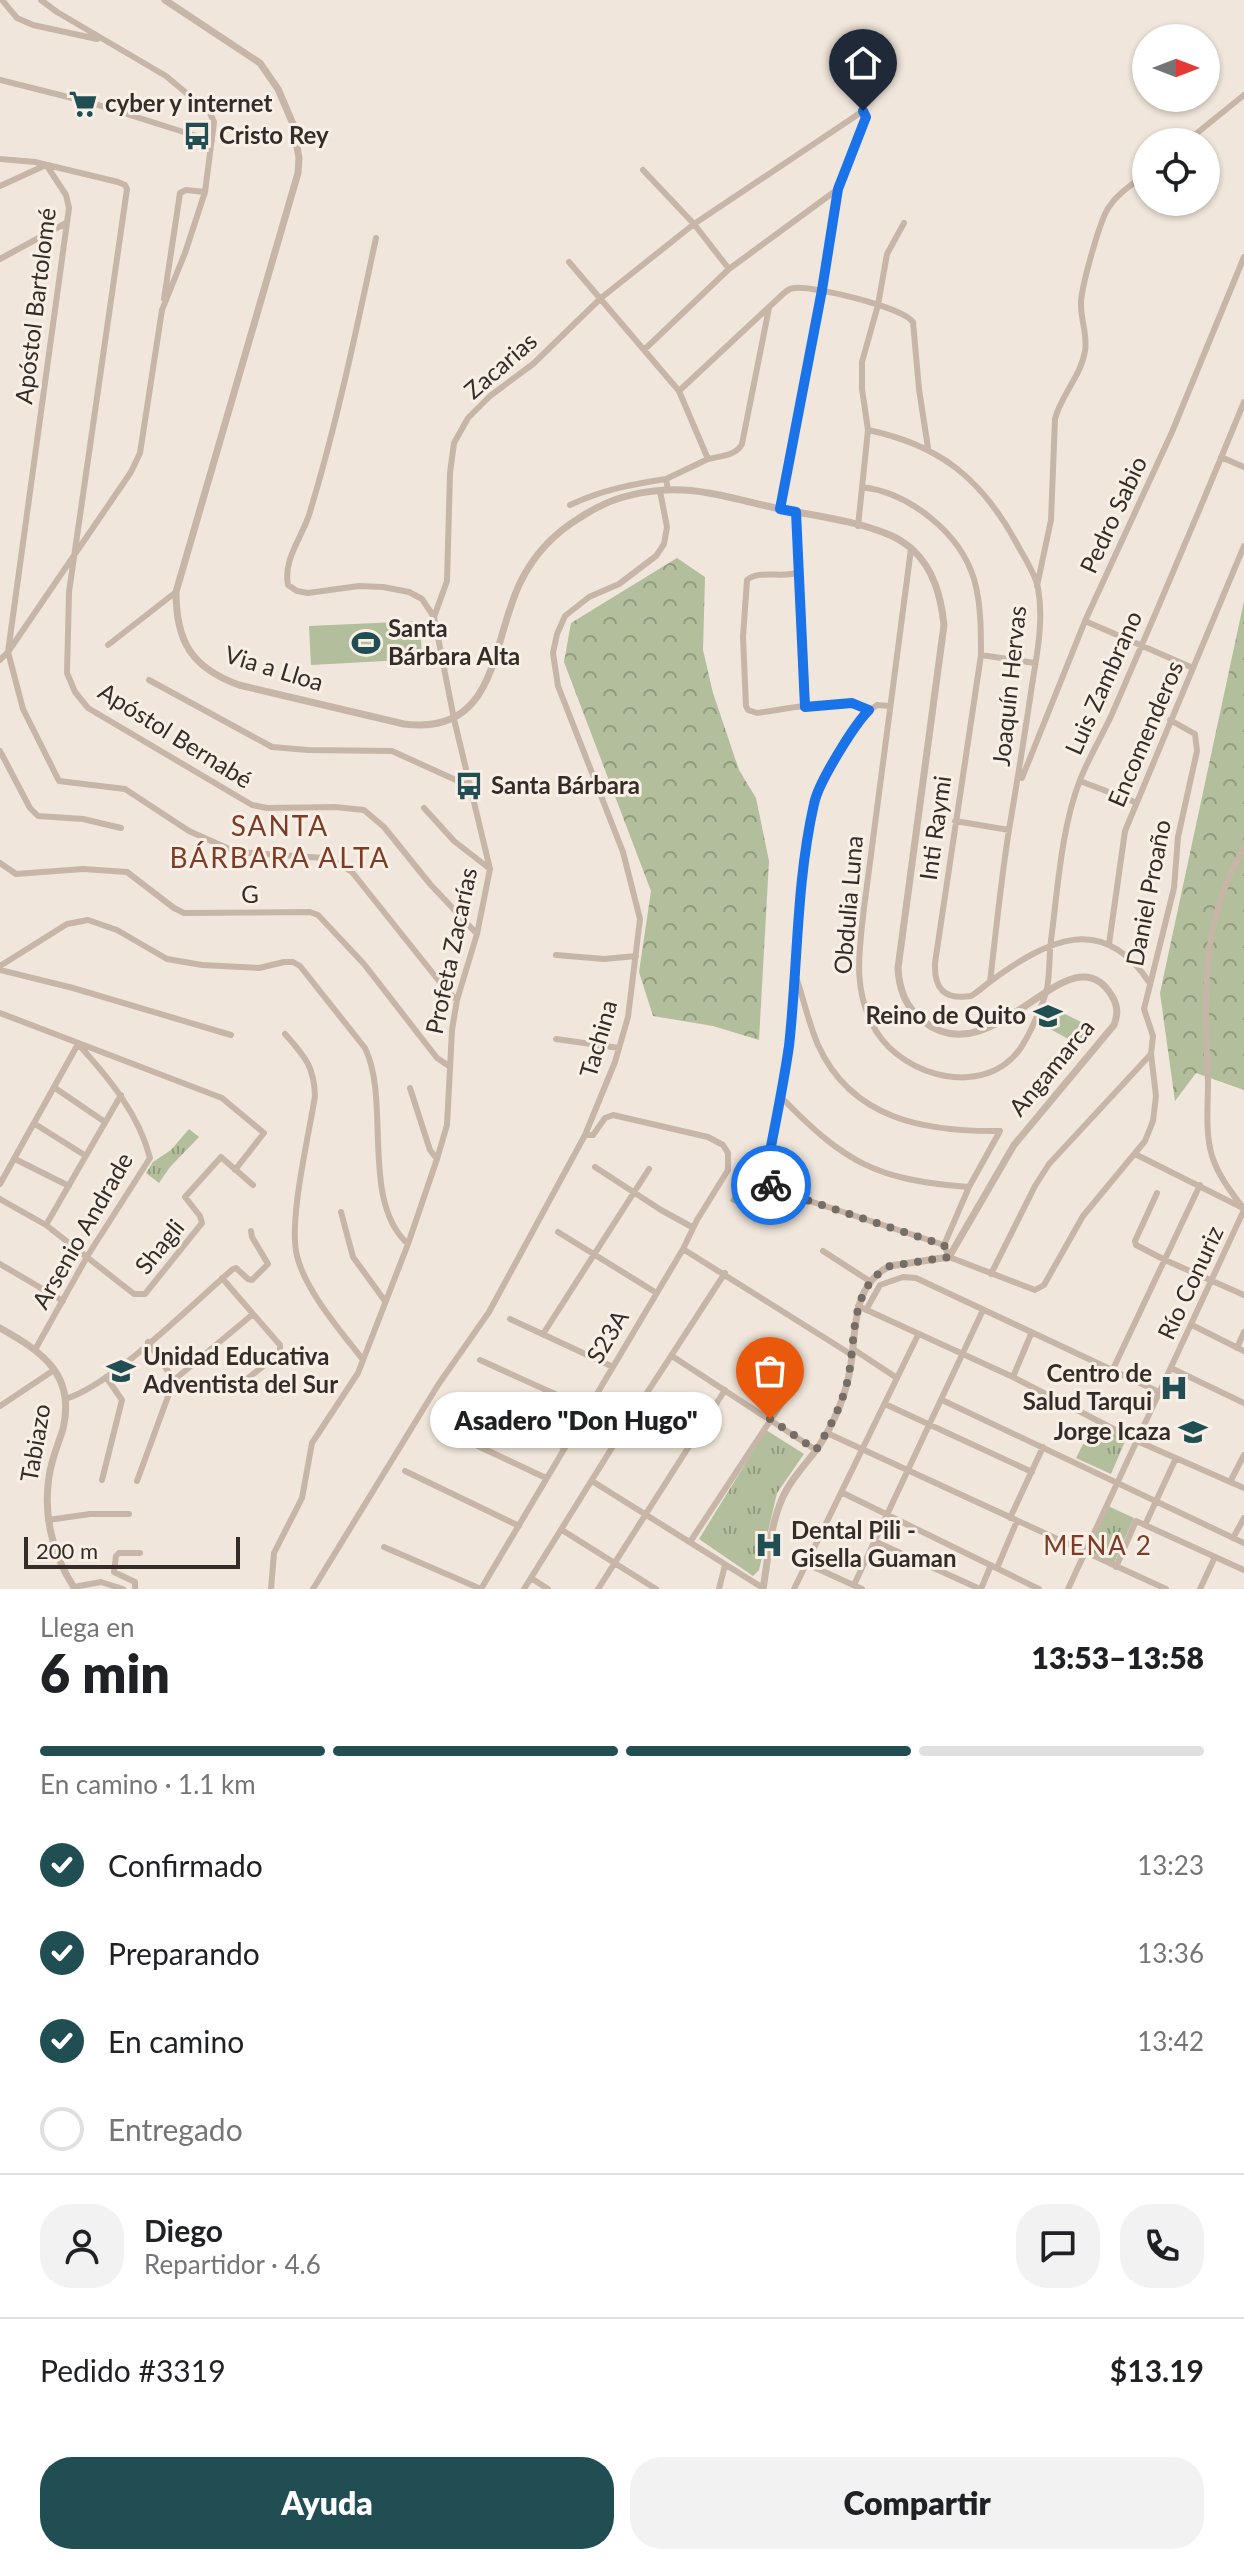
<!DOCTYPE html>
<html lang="es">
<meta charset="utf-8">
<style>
body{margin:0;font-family:Lato,sans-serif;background:#f2f2f2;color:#202124;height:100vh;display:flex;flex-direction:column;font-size:30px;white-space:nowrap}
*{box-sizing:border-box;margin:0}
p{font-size:26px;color:#757577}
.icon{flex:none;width:44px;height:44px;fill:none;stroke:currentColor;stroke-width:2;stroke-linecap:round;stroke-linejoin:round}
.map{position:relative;height:1589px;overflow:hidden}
.drawer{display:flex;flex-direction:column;background:#fff;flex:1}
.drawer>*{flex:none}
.needle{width:52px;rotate:90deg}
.buttons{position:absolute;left:1132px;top:24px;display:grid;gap:16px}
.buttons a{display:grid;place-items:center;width:88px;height:88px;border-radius:50%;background:#fff;box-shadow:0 2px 6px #0004;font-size:40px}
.scale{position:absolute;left:24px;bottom:20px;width:216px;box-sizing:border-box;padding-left:8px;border:4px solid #342c27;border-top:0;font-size:22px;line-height:28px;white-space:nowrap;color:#342c27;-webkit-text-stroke:6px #f8f0e7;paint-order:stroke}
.pin{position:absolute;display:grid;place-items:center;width:68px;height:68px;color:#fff;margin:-82px -34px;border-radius:50% 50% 50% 0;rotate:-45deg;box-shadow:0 0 8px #0007}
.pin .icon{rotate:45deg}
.courier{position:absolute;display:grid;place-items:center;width:80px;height:80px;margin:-40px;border:6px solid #1a73e8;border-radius:50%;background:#fff;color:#222;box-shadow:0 2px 10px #0007}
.bubble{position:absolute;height:56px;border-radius:28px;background:#fff;box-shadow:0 2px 6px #0004;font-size:26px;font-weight:800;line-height:56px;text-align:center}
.overview em{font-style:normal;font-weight:800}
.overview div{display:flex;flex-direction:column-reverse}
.overview{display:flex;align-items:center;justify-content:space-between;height:136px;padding:0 40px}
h1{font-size:52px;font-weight:800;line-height:60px}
.bar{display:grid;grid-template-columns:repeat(4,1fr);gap:12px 8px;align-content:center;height:96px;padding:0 40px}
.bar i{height:10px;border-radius:6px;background:#e0e0e0}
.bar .selected{background:#204e52}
.bar p{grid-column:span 4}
.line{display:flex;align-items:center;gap:20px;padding:0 40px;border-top:2px solid #e0e0e0}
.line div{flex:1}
.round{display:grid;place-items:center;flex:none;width:84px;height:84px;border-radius:32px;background:#f2f2f2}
ol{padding:0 40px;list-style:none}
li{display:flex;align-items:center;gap:24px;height:88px}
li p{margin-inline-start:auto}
li .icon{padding:8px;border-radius:50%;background:#204e52;color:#fff;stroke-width:4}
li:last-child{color:#757577}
li i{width:44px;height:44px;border:4px solid #e0e0e0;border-radius:50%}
.button{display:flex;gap:16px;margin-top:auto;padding:16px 40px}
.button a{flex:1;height:92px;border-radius:32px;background:#204e52;color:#fff;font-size:32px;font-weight:800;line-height:92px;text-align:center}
.button a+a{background:#f2f2f2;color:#202124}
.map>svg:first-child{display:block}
.grass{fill:#b2be9c}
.forest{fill:url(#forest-crowns)}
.park{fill:url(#park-tufts)}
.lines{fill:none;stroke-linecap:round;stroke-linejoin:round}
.minor{stroke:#c7b6a8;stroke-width:6}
.tertiary{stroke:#c7b6a8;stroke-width:7}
.done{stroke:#766d66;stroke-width:8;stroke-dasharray:0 14.4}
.route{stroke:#1a73e8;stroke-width:10}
.labels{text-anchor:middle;stroke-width:6;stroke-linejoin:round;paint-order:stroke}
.poi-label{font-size:24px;font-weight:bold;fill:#342c27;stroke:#f8f0e7;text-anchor:start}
.street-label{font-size:24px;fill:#342c27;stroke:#f8f0e7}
.neighbourhood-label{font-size:26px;letter-spacing:2px;fill:#7d3c26;stroke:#f8f0e7}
.quarter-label{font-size:28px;letter-spacing:2px;fill:#7d3c26;stroke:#f8f0e7}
</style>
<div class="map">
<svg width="1244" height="1589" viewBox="0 0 1244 1589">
<defs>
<pattern id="forest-crowns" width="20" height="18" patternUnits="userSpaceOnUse" patternTransform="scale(2)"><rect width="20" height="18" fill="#b2be9c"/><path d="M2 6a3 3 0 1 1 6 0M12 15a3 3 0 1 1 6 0" fill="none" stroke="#929b7f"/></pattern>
<pattern id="park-tufts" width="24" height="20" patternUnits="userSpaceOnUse" patternTransform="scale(2)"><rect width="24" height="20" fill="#b2be9c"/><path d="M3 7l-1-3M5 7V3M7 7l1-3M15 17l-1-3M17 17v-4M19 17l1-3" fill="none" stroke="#929b7f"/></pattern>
</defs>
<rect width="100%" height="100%" fill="#f0e6db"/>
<path class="grass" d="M 420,621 L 422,659 L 311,665 L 309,626 Z
M 740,1183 L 773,1203 L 762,1219 L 730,1201 Z"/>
<path class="forest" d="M 677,558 L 705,577 L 703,650 L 713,693 L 739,770 L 756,798 L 769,861 L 759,1040 L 713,1026 L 653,1016 L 639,972 L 651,891 L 564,662 L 571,623 Z
M 1244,601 L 1244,1090 L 1196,1073 L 1175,1101 L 1160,993 Z"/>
<path class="park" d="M 1057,1010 L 1091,1027 L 1081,1046 L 1050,1029 Z
M 189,1129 L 199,1137 L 170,1167 L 159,1183 L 146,1173 L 153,1162 L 171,1150 Z
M 1101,1426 L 1126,1439 L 1111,1474 L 1076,1458 L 1083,1444 L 1091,1447 Z
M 766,1430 L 804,1454 L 777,1493 L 759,1570 L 753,1576 L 699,1539 Z
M 1108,1506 L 1134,1518 L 1114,1563 L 1088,1551 Z"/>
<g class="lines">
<path class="minor" d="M 2,0 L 17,18 L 33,25 L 97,39
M 0,80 L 92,103 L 212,141
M 1186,142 L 1244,95
M 0,159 L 35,162 L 118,182 L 125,185 L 127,189 L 69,592 L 67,673 L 75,692 L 88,708 L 252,805 L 267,808 L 335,807 L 364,810 L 384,827 L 430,884 L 477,934
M 47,166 L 66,195 L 69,208 L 8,652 L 23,709 L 59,781 L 125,789 L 189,831 L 236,852 L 324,858 L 339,864 L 352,872 L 447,991 L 457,1000
M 643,170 L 694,224 L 729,269
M 0,186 L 46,165
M 0,259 L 66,223
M 569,262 L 679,391 L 708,459 C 720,456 736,456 742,444 L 769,308
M 164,299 L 180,193 L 186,190 L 205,192
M 645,349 L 729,269 L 838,189
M 679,391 L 784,293 C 788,290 789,288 795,288 C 815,286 902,307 913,322 L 919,389 L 928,448
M 868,430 C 940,445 982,479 1017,544 C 1024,557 1035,573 1038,588 C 1044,620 1037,654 1032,685 C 1025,734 1017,782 1009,830 C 1001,880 996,931 990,982
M 1221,457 L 1244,467
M 666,479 L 708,459
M 862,487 C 910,493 960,533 974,579 C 981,603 981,630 981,655 L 935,963 C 934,989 944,1000 971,996 C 978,992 984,986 991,981 C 1047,940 1102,912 1149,982
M 570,505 C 604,489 630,485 666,479 L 668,490
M 796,512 L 805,707
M 858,526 L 868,430 L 862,389 L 862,362 L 878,305 L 887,254 L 904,223
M 911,549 L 864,908 C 859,952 852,991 876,1031 C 905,1078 985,1098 1020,1049 C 1029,1036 1044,1003 1047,988 C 1050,973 1049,956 1051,940 C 1058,888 1061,829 1080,780 C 1089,757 1102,736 1112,714 C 1157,611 1201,507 1244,402
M 799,572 C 783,579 760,569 747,580 L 743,637 L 746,706 L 748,710 L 757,713 C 789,709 841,696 869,710
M 1037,586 L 1051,520 L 1055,419 C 1061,395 1081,376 1085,351 C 1088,335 1080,318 1081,302 C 1082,285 1100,219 1109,207 C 1118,193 1133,184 1146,174
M 434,617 L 447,581 L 450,473 L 454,443 L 468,418 L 490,396 L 533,364 L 601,298 L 694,224 L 863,111 L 866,117 L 838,189 L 822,290 L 780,509
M 1085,621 L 1193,668
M 108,645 L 176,592
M 981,655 L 1035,663
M 0,660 L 8,652 L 131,472 L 140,453 L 162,310 L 185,253 L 205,192 L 214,122 L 210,113 L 166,76 L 57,12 L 41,0
M 149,680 L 272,747 L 308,750 L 392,751 L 469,786
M 890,706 L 877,705 L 862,717 L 850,732 L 814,800 L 799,905 L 789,1044 L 766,1172 L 772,1186 L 779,1191 L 944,1245 L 949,1257 L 1035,1290 L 1044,1285 L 1083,1216 L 1145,1141 L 1153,1121 L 1156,1096 L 1151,1054 L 1153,1036 L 1144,1009 L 1174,888 L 1178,837 L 1197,751 L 1195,734 L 1170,720
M 0,751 L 30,808 L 38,816 L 83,819 L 121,828
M 1022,778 L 1085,621 L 1172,432 L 1244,257
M 1080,781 L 1135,802
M 424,808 L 454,841 L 490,869
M 955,821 L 1009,830
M 1244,848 C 1199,923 1205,999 1208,1082 C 1208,1106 1205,1133 1212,1156 C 1219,1177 1231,1192 1244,1209
M 0,863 L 16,874 L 83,869 L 127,872 L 174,908 L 184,913 L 310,912 L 318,915 L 364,964 L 437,1058 L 449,1066
M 1109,944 L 1125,831 L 1244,546
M 556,955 L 604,959 L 636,956
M 0,966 L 67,924 L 88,920 L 117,930 L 167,959 L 202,965 L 259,968 L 284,962 L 293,962 L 300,966 L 365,1048 C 391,1101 360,1201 408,1244
M 0,970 L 73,988 L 231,1035
M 797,980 C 804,1001 809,1024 818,1045 C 852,1120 926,1132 1000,1131 L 969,1187 L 944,1245
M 0,1013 L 222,1098 L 264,1133 L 235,1170
M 285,1034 C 304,1056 314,1065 315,1096 C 309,1135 288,1221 297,1256 C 306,1292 341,1331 363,1360
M 556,1039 L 619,1048
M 55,1088 L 105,1122
M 410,1088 L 430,1150 L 437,1159
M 781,1097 C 845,1163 876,1180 969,1187
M 35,1124 L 86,1156
M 1135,1154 L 1243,1208
M 15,1159 L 69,1186
M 595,1167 L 661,1210 L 692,1227
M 0,1184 L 78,1044
M 1157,1193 L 1135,1241 L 1136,1245 L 1165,1260 L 1244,1295
M 0,1199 L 46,1225 L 134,1294 L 145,1294 L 202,1223 L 200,1216 L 185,1197 L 221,1157 L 253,1185
M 341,1212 L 353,1257 L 385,1301
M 46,1225 L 121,1095
M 558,1232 L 655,1292
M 683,1249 L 852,1355
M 823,1251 L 871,1282
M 0,1264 L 63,1301
M 991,1274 L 1035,1186 L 1049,1164 L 1151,1054
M 858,1306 L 1013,1377 L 1137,1441 L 1244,1488
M 866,1310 L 880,1285 L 903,1277 L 916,1278 L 1159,1392
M 510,1319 L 611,1366
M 1192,1325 L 1244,1351
M 543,1334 L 649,1169
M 148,1342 L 174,1380 L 184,1388 L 224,1392 L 234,1389 L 280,1353 L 280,1345 L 222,1278
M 36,1348 L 88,1255 L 150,1158 C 139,1114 108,1077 78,1044
M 1237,1348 L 1244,1332
M 853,1349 L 897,1378
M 672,1356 L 816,1450
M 480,1360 L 586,1408
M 1171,1368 L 1244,1403
M 1113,1369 L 1200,1185
M 1013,1377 L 1031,1334
M 65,1399 C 113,1385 192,1304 233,1269 L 236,1268 L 248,1279 L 252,1280 L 268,1264 L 252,1237 L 251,1231
M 592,1400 L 628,1422
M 942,1400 L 1244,1543
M 464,1402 L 564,1447
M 885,1404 L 1032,1472
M 0,1406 L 54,1370
M 446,1431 L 546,1478
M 827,1433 L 1166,1589
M 405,1471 L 519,1526
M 102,1480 L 122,1400 L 106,1377
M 137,1481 L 174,1380 L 253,1314
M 592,1481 L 763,1588
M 1230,1482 L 1244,1455
M 843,1493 L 1039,1589
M 1010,1518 L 1043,1447
M 48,1520 L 90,1514 L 129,1514
M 1145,1525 L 1176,1458
M 562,1530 L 656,1589
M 1233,1538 L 1244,1518
M 874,1541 L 980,1589
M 690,1542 L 795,1383
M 384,1547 L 481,1589
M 807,1564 L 862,1589
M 1116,1567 L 1136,1521 L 1244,1570
M 997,1568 L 1017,1521
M 531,1578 L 548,1589
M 854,1585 L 983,1310
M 74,1587 L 101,1582 L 123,1589
M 135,1589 L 135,1582 L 114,1572 L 116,1556 L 119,1553 L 140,1553
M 271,1589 L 274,1553 L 302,1498 L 312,1443 L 358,1373 L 408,1244 L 437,1159 L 447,1125 L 452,1030 L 457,1000 L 477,934 L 490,869 L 454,719 L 434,617 L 422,599 L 409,592 L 383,587 L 359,586 L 308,593 L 297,591 L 288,585 C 283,560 301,539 309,515 C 337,424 356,331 376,238
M 313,1589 L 438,1385 L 489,1312 L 585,1135 L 615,1062 L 628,1017 L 640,919 L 623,852 L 558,686 L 553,653 L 557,634 L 565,616 L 589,597 L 619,584 L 656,556 L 664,544 L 667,527 L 660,491
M 481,1589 L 683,1249 L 697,1220 L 728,1170 L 728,1153 L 723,1145 L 708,1137 L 613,1115 L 605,1118 L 593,1135 L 585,1135
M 524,1589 L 628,1422 L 725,1273
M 598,1589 L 725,1390
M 719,1589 L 725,1565
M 794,1589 L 918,1335
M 981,1589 L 991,1565
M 1068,1589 L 1244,1210
M 1200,1589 L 1215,1557"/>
<path class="tertiary" d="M 165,0 L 260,63 L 278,89 L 293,124 L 299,158 L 298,173 L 176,592 C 176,642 192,668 239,685 L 404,724 C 498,736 491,643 520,583 C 534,554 554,533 581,517 C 608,499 634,492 666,490 C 704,488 743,501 780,509 C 816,516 858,521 892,536 C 899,539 906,544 912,549 C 934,569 941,597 944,625 L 898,968 C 899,989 906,1008 923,1021 C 995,1079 1070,925 1112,996 C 1118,1006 1118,1014 1114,1025 L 1014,1145 L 949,1257 L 890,1266 C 850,1286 857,1333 850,1370 C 845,1398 833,1425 817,1449 C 805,1465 790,1480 782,1499 C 770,1526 768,1560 763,1589
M 0,1328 C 41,1351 76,1374 63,1429 C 58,1445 51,1460 49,1477 C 43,1516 53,1556 75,1589"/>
</g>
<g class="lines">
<path class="done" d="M 770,1419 L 816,1450 C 829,1429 841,1407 847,1383 C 857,1343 847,1288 890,1266 L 949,1257 L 944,1245 L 779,1191 L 771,1185"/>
<path class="route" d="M 771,1185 L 766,1172 C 774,1130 783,1088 789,1046 C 798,965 796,883 814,804 C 818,783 854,725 869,710 L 852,703 L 805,707 L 796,512 L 780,509 L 822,290 L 838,189 L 866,117 L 863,111"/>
</g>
<defs>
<symbol id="supermarket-bare" viewBox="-9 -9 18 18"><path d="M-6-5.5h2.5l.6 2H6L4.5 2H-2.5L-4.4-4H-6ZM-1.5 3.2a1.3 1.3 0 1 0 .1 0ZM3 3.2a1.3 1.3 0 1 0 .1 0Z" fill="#204e52" stroke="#f8f0e7" stroke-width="2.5" paint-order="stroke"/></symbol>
<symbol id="bus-bare" viewBox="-9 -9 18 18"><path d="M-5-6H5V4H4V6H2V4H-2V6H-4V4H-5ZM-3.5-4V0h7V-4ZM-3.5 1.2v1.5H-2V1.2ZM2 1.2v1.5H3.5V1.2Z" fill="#204e52" stroke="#f8f0e7" stroke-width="2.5" paint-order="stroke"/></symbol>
<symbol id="stadium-bare" viewBox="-9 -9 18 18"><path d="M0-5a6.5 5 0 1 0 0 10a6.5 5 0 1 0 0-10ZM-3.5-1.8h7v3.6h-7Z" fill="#204e52" stroke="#f8f0e7" stroke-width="2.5" paint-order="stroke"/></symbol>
<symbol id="school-bare" viewBox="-9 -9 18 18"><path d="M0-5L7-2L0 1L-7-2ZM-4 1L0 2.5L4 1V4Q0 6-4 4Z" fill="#204e52" stroke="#f8f0e7" stroke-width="2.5" paint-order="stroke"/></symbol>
<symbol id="hospital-bare" viewBox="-9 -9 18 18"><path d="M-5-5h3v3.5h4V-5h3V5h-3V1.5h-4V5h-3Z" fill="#204e52" stroke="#f8f0e7" stroke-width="2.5" paint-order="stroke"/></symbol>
</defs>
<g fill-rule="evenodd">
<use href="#supermarket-bare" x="63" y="84" width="40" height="40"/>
<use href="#bus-bare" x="177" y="116" width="40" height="40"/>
<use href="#stadium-bare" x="346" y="623" width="40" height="40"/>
<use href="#bus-bare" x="449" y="766" width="40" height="40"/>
<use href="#school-bare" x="1028" y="996" width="40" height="40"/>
<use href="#school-bare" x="101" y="1351" width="40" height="40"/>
<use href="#hospital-bare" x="1154" y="1368" width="40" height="40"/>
<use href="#school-bare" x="1173" y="1412" width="40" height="40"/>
<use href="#hospital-bare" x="749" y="1525" width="40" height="40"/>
</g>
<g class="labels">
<g class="poi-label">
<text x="105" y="112">cyber y internet</text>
<text x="219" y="144">Cristo Rey</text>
<text x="388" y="637">Santa<tspan x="388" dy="28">Bárbara Alta</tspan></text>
<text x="491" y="794">Santa Bárbara</text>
<text x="1026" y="1024" text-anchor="end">Reino de Quito</text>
<text x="143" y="1365">Unidad Educativa<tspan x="143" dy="28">Adventista del Sur</tspan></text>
<text x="1152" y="1382" text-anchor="end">Centro de<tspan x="1152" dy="28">Salud Tarqui</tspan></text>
<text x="1171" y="1440" text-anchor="end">Jorge Icaza</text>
<text x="791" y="1539">Dental Pili -<tspan x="791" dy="28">Gisella Guaman</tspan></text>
</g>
<g class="street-label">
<text transform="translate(36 306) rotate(-83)" y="8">Apóstol Bartolomé</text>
<text transform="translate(501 366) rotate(-41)" y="8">Zacarias</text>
<text transform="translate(1114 515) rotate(-65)" y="8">Pedro Sabio</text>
<text transform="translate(274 669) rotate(17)" y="8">Via a Lloa</text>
<text transform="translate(1104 683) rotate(-66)" y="8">Luis Zambrano</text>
<text transform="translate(1010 686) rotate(-84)" y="8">Joaquín Hervas</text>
<text transform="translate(1146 734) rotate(-67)" y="8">Encomenderos</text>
<text transform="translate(175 736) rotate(32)" y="8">Apóstol Bernabé</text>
<text transform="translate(936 828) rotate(-82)" y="8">Inti Raymi</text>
<text transform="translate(1149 893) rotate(-79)" y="8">Daniel Proaño</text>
<text transform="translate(250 895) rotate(-2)" y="8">G</text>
<text transform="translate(849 905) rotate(-85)" y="8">Obdulia Luna</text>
<text transform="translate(452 951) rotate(-78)" y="8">Profeta Zacarías</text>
<text transform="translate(599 1039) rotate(-74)" y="8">Tachina</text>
<text transform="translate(1052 1068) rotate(-50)" y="8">Angamarca</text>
<text transform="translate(83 1231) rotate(-60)" y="8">Arsenio Andrade</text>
<text transform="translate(160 1247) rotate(-51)" y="8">Shagli</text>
<text transform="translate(1191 1283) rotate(-65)" y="8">Río Conuriz</text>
<text transform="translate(608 1337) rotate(-59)" y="8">S23A</text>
<text transform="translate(36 1443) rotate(-80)" y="8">Tabiazo</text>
</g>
<g class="neighbourhood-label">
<text x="1098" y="1555">MENA 2</text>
</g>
<g class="quarter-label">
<text x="280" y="836">SANTA<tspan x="280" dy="32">BÁRBARA ALTA</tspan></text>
</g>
</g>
</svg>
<div class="buttons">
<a><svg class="needle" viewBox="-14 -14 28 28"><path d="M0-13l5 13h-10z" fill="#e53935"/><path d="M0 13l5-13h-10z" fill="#757577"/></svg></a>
<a><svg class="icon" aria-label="locate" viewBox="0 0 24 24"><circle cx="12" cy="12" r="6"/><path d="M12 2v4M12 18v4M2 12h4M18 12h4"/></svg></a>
</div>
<div class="scale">200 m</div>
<div class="pin" style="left:770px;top:1419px;background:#ea580c"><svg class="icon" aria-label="bag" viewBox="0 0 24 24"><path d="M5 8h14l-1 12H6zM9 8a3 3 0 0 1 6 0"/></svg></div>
<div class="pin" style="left:863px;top:111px;background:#1f2937"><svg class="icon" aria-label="home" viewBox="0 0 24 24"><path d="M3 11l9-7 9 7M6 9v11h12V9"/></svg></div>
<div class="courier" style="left:771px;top:1185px"><svg class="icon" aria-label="bike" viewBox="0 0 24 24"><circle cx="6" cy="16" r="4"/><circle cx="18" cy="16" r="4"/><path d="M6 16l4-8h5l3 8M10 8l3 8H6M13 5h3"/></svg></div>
<div class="bubble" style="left:430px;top:1392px;width:292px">Asadero &quot;Don Hugo&quot;</div>
</div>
<section class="drawer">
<div class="overview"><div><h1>6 min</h1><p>Llega en</p></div><em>13:53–13:58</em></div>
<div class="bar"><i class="selected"></i><i class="selected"></i><i class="selected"></i><i></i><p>En camino · 1.1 km</p></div>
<ol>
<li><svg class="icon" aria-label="check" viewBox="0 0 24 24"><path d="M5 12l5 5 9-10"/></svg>Confirmado<p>13:23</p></li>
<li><svg class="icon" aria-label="check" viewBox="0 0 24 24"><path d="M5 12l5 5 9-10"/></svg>Preparando<p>13:36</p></li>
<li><svg class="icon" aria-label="check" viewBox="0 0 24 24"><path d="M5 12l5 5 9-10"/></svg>En camino<p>13:42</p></li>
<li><i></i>Entregado</li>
</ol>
<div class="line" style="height:144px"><a class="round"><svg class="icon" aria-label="person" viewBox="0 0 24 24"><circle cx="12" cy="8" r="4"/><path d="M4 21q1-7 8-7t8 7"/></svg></a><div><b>Diego</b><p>Repartidor · 4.6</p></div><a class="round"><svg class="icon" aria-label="chat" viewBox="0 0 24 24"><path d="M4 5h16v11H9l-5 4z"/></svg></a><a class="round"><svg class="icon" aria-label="phone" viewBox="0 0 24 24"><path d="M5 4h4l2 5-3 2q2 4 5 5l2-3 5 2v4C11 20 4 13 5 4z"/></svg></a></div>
<div class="line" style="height:104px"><div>Pedido #3319</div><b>$13.19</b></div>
<div class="button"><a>Ayuda</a><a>Compartir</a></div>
</section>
